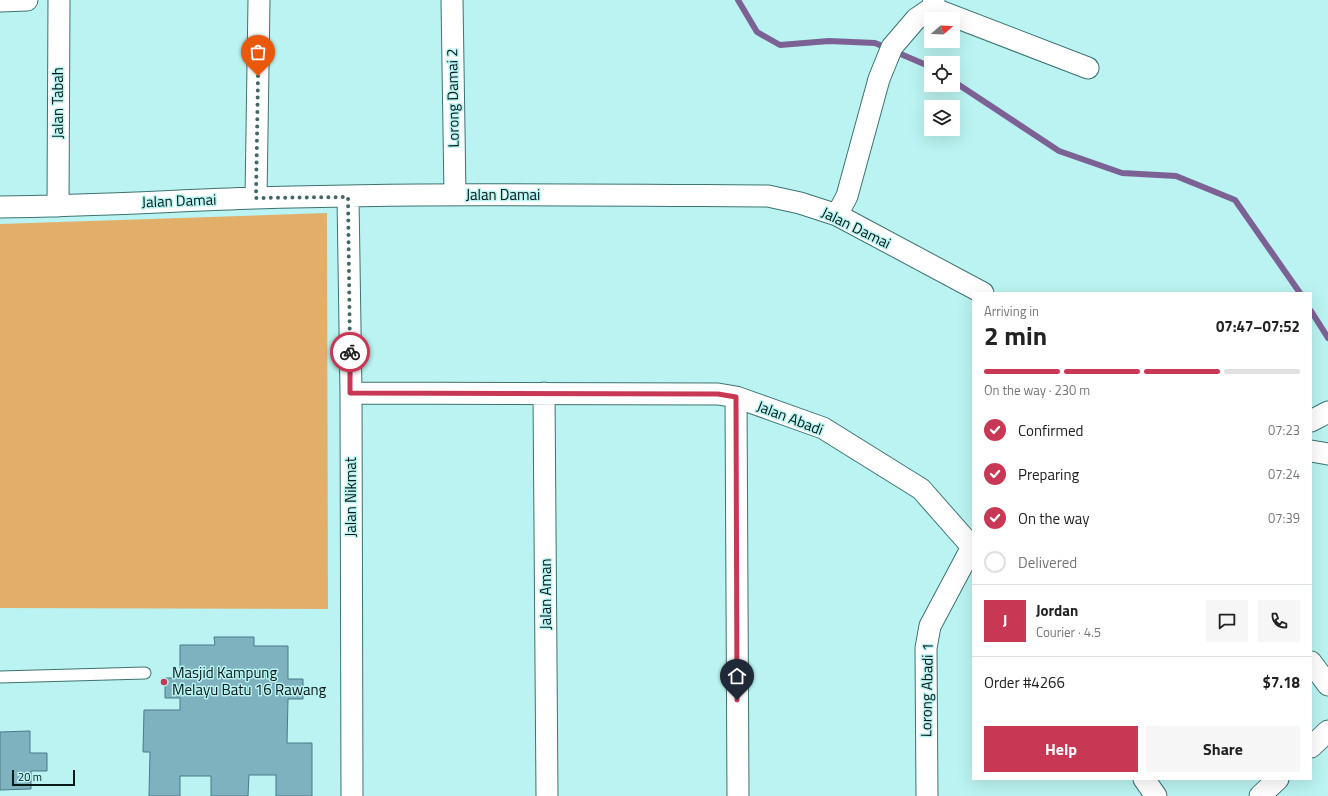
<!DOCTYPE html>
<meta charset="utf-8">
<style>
body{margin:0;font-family:"Titillium Web",sans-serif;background:#f6f6f6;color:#222;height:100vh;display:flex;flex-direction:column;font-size:15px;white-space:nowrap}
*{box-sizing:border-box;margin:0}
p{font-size:13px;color:#767676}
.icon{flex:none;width:22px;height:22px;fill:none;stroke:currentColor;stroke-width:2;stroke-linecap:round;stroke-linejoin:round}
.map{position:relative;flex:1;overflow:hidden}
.sheet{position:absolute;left:972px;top:292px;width:340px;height:488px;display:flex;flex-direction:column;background:#fff;border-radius:0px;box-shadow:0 4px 16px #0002}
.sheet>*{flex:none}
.needle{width:26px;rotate:71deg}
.fabs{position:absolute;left:924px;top:12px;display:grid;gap:8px}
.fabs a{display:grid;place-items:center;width:36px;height:36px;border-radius:0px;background:#fff;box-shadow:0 4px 16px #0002;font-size:20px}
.scale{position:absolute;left:12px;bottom:10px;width:63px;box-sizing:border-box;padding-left:4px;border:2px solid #041a19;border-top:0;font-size:11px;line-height:14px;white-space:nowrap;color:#041a19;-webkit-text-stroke:3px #baf3f1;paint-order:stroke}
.pin{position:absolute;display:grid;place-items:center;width:34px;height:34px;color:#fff;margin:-41px -17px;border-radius:50% 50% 50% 0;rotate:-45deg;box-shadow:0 0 4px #0007}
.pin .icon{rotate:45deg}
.courier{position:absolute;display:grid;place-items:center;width:40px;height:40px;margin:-20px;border:3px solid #c83855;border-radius:50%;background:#fff;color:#222;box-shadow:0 1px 5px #0007}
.overview em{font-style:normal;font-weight:700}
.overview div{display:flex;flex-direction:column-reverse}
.overview{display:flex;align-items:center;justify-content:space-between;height:68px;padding:0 12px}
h1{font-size:26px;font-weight:700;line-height:30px}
.bar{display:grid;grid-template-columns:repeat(4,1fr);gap:6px 4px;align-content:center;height:48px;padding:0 12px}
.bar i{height:5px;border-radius:3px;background:#e0e0e0}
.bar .on{background:#c83855}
.bar p{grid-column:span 4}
.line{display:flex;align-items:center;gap:10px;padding:0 12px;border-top:1px solid #e0e0e0}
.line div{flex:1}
.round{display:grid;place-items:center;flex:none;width:42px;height:42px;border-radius:0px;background:#f6f6f6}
ol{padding:0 12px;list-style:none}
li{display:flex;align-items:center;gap:12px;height:44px}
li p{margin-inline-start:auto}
li .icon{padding:4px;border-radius:50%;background:#c83855;color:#fff;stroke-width:4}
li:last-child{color:#767676}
li i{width:22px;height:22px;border:2px solid #e0e0e0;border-radius:50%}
.cta{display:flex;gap:8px;margin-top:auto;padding:8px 12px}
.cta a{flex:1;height:46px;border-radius:0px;background:#c83855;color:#fff;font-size:16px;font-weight:700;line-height:46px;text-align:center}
.cta a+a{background:#f6f6f6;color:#222}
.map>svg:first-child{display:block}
.green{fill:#e2af6b}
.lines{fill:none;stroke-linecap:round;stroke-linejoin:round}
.stream{stroke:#7c6294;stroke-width:6}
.building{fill:#7eb2be;stroke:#487b86}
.service-casing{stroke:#3d7372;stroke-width:13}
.minor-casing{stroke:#3d7372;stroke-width:23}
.service{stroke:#fff;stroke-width:11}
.minor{stroke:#fff;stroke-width:21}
.done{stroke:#446665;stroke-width:4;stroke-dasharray:0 7.2}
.route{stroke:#c83855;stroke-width:5}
.poi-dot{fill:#c83855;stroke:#baf3f1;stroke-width:1.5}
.labels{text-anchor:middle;stroke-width:3;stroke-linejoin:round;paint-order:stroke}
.street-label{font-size:15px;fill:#041a19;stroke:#baf3f1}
.poi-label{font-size:15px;fill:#041a19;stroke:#baf3f1;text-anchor:start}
</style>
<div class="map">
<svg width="1328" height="796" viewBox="0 0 1328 796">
<rect width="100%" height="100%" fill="#baf3f1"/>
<path class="green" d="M 327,213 L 328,609 L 0,608 L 0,224 Z"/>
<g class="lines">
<path class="stream" d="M 738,0 L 757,32 L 780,45 L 829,41 L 875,43 L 931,67
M 953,81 L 1059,151 L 1122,173 L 1176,176 L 1235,200 L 1300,293
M 1311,311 L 1328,338"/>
</g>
<path class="building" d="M 214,637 L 254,637 L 254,646 L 288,646 L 288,679 L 303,679 L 303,699 L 288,699 L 287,743 L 312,743 L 312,796 L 276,796 L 276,775 L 249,775 L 248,796 L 211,796 L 211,776 L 180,776 L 180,796 L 149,796 L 150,752 L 143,752 L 144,710 L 180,710 L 180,698 L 165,698 L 165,678 L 180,678 L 180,645 L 215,645 Z
M 30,731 L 30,753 L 47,753 L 47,771 L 31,771 L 31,789 L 0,790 L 0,732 Z"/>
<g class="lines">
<defs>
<path id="service" d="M 0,677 L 145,673"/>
<path id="minor" d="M 452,0 L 455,195
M 0,1 L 27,0
M 932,8 L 1088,68
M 348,197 L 351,393 L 352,796
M 256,198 L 259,0
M 58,206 L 59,0
M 0,207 C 85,206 170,201 255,198 C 426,193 597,195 768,196 L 800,203 L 837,215 L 983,293
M 837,215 L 847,196 L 879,79 L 892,47 L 916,19 L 932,8 L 934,0
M 351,393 L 718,394 L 736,397 L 823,428 L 921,489 L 973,548
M 544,393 L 547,796
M 736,397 L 738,796
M 1311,421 L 1328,412
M 1311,451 L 1328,454
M 1311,662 L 1328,685
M 1311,747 L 1328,731
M 1144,779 L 1156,796
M 927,796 L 926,648 L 930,626 L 972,547
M 1260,796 L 1278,779"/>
</defs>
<use href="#service" class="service-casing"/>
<use href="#minor" class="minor-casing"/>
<use href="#service" class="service"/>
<use href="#minor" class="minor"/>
</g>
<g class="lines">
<path class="done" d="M 258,76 L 256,198 L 348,197 L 350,352"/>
<path class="route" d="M 350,352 L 350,393 L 718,394 L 736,397 L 737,700"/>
</g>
<circle class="poi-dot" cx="164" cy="682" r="4"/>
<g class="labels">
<g class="street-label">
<text transform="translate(453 98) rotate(-91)" y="5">Lorong Damai 2</text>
<text transform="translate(58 103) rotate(-90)" y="5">Jalan Tabah</text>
<text x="503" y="200">Jalan Damai</text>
<text transform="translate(179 201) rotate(-2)" y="5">Jalan Damai</text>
<text transform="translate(856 228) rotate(26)" y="5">Jalan Damai</text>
<text transform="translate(790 418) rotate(21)" y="5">Jalan Abadi</text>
<text transform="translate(351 497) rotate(-90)" y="5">Jalan Nikmat</text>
<text transform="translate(546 594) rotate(-90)" y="5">Jalan Aman</text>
<text transform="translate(927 690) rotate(-89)" y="5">Lorong Abadi 1</text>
</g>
<g class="poi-label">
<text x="172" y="678">Masjid Kampung<tspan x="172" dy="17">Melayu Batu 16 Rawang</tspan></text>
</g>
</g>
</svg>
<div class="fabs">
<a><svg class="needle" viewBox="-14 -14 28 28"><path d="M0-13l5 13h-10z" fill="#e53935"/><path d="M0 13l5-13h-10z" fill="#767676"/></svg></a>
<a><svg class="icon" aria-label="locate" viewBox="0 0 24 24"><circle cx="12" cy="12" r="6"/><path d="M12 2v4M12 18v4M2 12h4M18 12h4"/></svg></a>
<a><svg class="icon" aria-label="layers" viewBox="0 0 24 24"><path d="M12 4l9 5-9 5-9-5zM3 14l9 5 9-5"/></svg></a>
</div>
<div class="scale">20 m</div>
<div class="pin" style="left:258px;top:76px;background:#ea580c"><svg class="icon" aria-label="bag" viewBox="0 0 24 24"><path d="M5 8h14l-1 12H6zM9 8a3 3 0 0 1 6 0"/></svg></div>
<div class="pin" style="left:737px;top:700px;background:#1f2937"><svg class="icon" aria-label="home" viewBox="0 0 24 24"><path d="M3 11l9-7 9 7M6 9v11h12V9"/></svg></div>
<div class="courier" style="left:350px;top:352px"><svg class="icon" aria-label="bike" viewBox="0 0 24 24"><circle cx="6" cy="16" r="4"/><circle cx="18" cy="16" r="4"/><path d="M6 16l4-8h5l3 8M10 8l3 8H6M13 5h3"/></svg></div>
<section class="sheet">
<div class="overview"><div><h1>2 min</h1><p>Arriving in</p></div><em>07:47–07:52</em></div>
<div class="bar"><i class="on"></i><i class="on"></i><i class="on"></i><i></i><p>On the way · 230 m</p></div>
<ol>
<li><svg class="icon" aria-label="check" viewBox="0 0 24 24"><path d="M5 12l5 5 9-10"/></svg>Confirmed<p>07:23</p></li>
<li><svg class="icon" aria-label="check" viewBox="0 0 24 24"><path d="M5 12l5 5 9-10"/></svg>Preparing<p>07:24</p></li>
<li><svg class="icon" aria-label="check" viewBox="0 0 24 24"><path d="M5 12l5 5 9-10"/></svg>On the way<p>07:39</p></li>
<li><i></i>Delivered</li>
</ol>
<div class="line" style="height:72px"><b class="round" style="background:#c83855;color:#fff">J</b><div><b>Jordan</b><p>Courier · 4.5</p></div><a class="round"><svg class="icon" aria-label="chat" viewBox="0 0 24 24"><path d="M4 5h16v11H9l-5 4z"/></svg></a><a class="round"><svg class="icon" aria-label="phone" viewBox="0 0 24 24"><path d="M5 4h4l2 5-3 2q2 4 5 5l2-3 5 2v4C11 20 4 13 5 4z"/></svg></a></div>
<div class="line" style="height:52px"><div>Order #4266</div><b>$7.18</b></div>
<div class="cta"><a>Help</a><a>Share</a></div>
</section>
</div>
